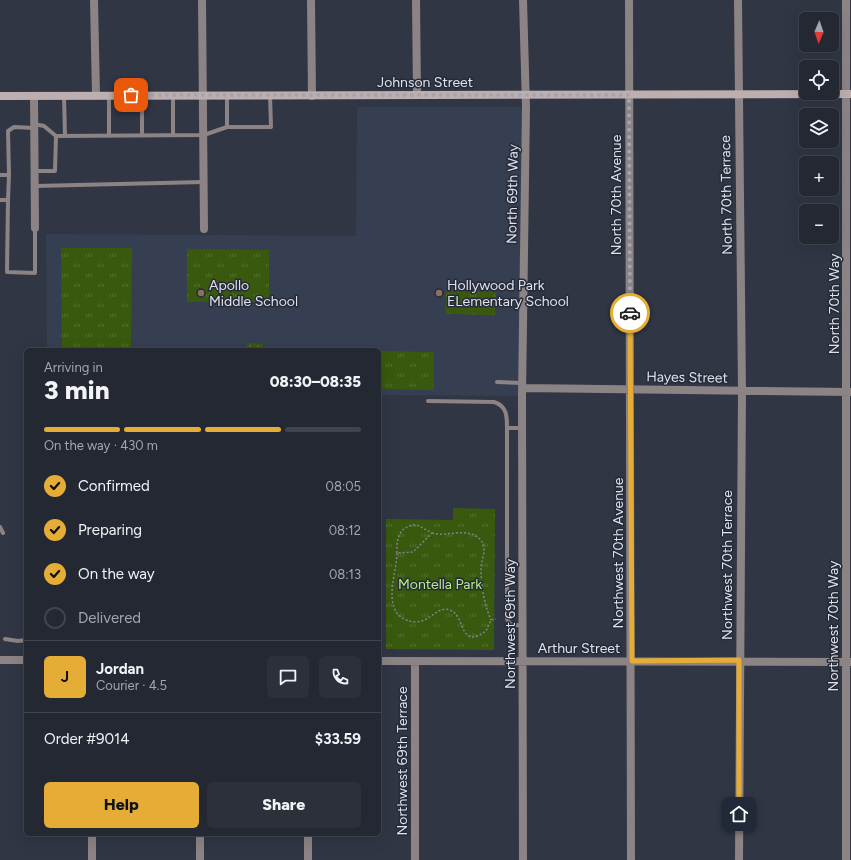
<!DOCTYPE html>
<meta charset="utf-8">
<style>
body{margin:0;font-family:Figtree,sans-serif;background:#2c303b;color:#f1f3f6;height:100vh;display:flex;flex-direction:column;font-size:15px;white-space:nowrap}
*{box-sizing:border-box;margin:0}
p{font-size:13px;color:#a3a6ac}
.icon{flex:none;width:22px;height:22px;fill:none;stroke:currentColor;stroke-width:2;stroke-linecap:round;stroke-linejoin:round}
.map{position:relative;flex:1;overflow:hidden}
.drawer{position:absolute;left:24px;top:348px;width:357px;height:488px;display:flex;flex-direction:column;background:#242833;border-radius:6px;box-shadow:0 4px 16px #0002,0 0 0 1px #41444e}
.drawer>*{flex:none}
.needle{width:26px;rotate:182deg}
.controls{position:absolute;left:799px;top:12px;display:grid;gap:8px}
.controls a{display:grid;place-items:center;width:40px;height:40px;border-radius:6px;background:#242833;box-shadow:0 4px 16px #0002,0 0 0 1px #41444e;font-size:20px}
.pin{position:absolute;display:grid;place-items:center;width:34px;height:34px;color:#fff;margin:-17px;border-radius:8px;box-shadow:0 2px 6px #0006}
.courier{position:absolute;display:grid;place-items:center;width:40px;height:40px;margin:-20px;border:3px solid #e6ad36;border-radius:50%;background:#fff;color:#222;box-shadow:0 1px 5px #0007}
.head em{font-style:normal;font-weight:800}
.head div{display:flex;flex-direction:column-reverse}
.head{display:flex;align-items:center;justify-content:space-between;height:68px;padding:0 20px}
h1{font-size:26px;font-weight:800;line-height:30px}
.bar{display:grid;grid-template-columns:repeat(4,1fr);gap:6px 4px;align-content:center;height:48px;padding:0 20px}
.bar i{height:5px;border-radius:3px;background:#41444e}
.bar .current{background:#e6ad36}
.bar p{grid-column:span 4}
.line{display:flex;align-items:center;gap:10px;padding:0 20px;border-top:1px solid #41444e}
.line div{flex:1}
.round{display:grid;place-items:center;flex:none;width:42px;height:42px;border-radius:6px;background:#2c303b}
ol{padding:0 20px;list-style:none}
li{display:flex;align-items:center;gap:12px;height:44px}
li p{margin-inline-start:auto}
li .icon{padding:4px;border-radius:50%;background:#e6ad36;color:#111;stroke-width:4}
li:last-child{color:#a3a6ac}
li i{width:22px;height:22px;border:2px solid #41444e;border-radius:50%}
.button{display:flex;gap:8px;margin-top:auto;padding:8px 20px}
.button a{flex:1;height:46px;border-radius:6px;background:#e6ad36;color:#111;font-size:16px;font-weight:800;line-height:46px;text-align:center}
.button a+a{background:#2c303b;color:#f1f3f6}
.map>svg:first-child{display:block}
.built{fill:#363e52}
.park{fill:url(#park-tufts)}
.garden{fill:url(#garden-dots)}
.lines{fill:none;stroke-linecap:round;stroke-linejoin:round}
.path{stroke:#7f8490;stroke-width:1.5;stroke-dasharray:2 2;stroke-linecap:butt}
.lane{stroke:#8c8384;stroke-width:4}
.street{stroke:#8c8384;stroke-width:8}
.secondary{stroke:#bdaeaf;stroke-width:8}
.done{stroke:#a2a6b1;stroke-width:4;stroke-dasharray:0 7.2}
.route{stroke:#e6ad36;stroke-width:5}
.education-dot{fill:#8d6e63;stroke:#262b39;stroke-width:1.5}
.labels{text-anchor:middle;stroke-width:3;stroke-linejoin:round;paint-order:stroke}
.street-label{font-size:14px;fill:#dfe2ec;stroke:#262b39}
.poi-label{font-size:14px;fill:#dfe2ec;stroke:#262b39;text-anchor:start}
.park-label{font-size:14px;fill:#b7ec85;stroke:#262b39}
</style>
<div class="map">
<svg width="851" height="860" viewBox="0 0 851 860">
<defs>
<pattern id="park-tufts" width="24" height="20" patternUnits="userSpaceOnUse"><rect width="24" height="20" fill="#38590e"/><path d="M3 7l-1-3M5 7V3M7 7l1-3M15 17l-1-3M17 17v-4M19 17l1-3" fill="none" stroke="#547131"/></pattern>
<pattern id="garden-dots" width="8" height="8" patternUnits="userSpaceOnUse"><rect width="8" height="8" fill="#38590e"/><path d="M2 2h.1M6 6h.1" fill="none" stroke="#547131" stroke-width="1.8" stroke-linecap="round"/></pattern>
</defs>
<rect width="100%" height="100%" fill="#303644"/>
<path class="built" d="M 357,107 L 526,107 L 522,396 L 379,395 L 379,350 L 47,350 L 46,234 L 356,236 Z"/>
<path class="park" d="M 61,248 L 132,248 L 131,350 L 62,350 Z
M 187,249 L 269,250 L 269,302 L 187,302 Z
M 446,291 L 496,291 L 495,315 L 446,314 Z
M 379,351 L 434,352 L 434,390 L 379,389 Z
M 453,508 L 495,509 L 494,650 L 386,649 L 386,519 L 453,520 Z"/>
<path class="garden" d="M 247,343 L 263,344 L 263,350 L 247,350 Z"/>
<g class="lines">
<path class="path" d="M 432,533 C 446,537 460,529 474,535 C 478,537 482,540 483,544 C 486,552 481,561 481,568 C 481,586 484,604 491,620
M 397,553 C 396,538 400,525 417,525 L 432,533 L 413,552 L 397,553 C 397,571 382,607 404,619 C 429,631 435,602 452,611 C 465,618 460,650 486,631 L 491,620 L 496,619"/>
<path class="lane" d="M 142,95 L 142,135
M 173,95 L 173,135
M 64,96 L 65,136
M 227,96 L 227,127
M 34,124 L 44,126 L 56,136 L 204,135 L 227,127 L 271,127 L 270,95
M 109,136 L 109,96
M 35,171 L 55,171 L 56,136
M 0,175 L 9,175 L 8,200 L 0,200
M 9,175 L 8,131 L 14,127 L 34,128
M 35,186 L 203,182
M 8,200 L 7,272 L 35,273 L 35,228
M 497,382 L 522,383
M 428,401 L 494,402 C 507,406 507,416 507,428 L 507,619 L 510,624 L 523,626
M 507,428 L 523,428
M 0,527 L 3,533
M 5,639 L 18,641 L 26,640"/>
<path class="street" d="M 94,0 L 96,95
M 202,0 L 204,229
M 311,0 L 312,96
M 416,0 L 417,95
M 629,0 L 631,860
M 738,0 L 742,391 L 739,860
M 34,96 L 35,228
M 523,388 L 851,392
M 0,660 L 26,660
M 379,661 L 850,662
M 92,860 L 92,834
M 200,860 L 200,834
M 308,860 L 308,834
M 415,860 L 415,661
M 523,860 L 522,396 L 526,107 L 523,0
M 846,860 L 846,0"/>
<path class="secondary" d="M 0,96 L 851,94"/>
</g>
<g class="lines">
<path class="done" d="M 131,95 L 629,95 L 630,313"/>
<path class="route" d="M 630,313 L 632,661 L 739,660 L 739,814"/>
</g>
<g class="education-dot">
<circle cx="201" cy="293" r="4"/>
<circle cx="439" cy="293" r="4"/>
</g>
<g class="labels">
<g class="street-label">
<text x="425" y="87">Johnson Street</text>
<text transform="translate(512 194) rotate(-89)" y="5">North 69th Way</text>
<text transform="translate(616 195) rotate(-90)" y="5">North 70th Avenue</text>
<text transform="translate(726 195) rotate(-91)" y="5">North 70th Terrace</text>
<text transform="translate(834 304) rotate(-90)" y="5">North 70th Way</text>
<text transform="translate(687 377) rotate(1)" y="5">Hayes Street</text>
<text transform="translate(618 553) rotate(-90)" y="5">Northwest 70th Avenue</text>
<text transform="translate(727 565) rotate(-90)" y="5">Northwest 70th Terrace</text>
<text transform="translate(510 624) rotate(-90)" y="5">Northwest 69th Way</text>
<text transform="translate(833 626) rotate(-90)" y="5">Northwest 70th Way</text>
<text x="579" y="653">Arthur Street</text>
<text transform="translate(402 761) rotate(-90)" y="5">Northwest 69th Terrace</text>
</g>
<g class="poi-label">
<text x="209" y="290">Apollo<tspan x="209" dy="16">Middle School</tspan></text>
<text x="447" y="290">Hollywood Park<tspan x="447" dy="16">ELementary School</tspan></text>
</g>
<g class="park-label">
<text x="440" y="589">Montella Park</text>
</g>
</g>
</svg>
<div class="controls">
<a><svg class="needle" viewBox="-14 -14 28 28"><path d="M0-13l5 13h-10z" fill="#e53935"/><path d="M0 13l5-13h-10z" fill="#a3a6ac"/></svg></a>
<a><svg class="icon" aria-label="locate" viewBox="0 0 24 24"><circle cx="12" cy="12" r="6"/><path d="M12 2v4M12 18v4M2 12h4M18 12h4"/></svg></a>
<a><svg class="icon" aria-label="layers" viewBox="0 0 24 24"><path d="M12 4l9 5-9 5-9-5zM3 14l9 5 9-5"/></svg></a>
<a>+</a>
<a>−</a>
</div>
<div class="pin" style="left:131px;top:95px;background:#ea580c"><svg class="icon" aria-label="bag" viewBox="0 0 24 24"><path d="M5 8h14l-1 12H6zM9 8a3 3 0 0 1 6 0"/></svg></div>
<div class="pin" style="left:739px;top:814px;background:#1f2937"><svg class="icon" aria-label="home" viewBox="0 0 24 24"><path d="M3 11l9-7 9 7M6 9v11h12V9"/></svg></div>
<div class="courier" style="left:630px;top:313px"><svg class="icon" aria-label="car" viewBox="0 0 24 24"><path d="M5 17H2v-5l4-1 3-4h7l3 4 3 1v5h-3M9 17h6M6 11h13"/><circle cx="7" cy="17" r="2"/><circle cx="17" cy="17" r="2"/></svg></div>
<section class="drawer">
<div class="head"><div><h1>3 min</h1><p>Arriving in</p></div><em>08:30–08:35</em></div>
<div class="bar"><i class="current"></i><i class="current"></i><i class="current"></i><i></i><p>On the way · 430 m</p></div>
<ol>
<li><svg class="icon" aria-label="check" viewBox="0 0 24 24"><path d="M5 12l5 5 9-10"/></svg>Confirmed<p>08:05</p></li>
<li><svg class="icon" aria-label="check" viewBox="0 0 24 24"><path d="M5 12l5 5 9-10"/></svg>Preparing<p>08:12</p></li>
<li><svg class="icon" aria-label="check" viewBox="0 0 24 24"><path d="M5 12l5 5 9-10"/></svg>On the way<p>08:13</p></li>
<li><i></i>Delivered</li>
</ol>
<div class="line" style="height:72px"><b class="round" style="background:#e6ad36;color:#111">J</b><div><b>Jordan</b><p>Courier · 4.5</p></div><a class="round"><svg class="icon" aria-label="chat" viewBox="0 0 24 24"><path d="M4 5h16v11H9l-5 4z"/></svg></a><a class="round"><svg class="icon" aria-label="phone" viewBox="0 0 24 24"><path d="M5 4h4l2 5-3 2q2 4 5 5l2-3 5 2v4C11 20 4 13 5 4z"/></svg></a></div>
<div class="line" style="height:52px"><div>Order #9014</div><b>$33.59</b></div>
<div class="button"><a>Help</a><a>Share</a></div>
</section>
</div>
